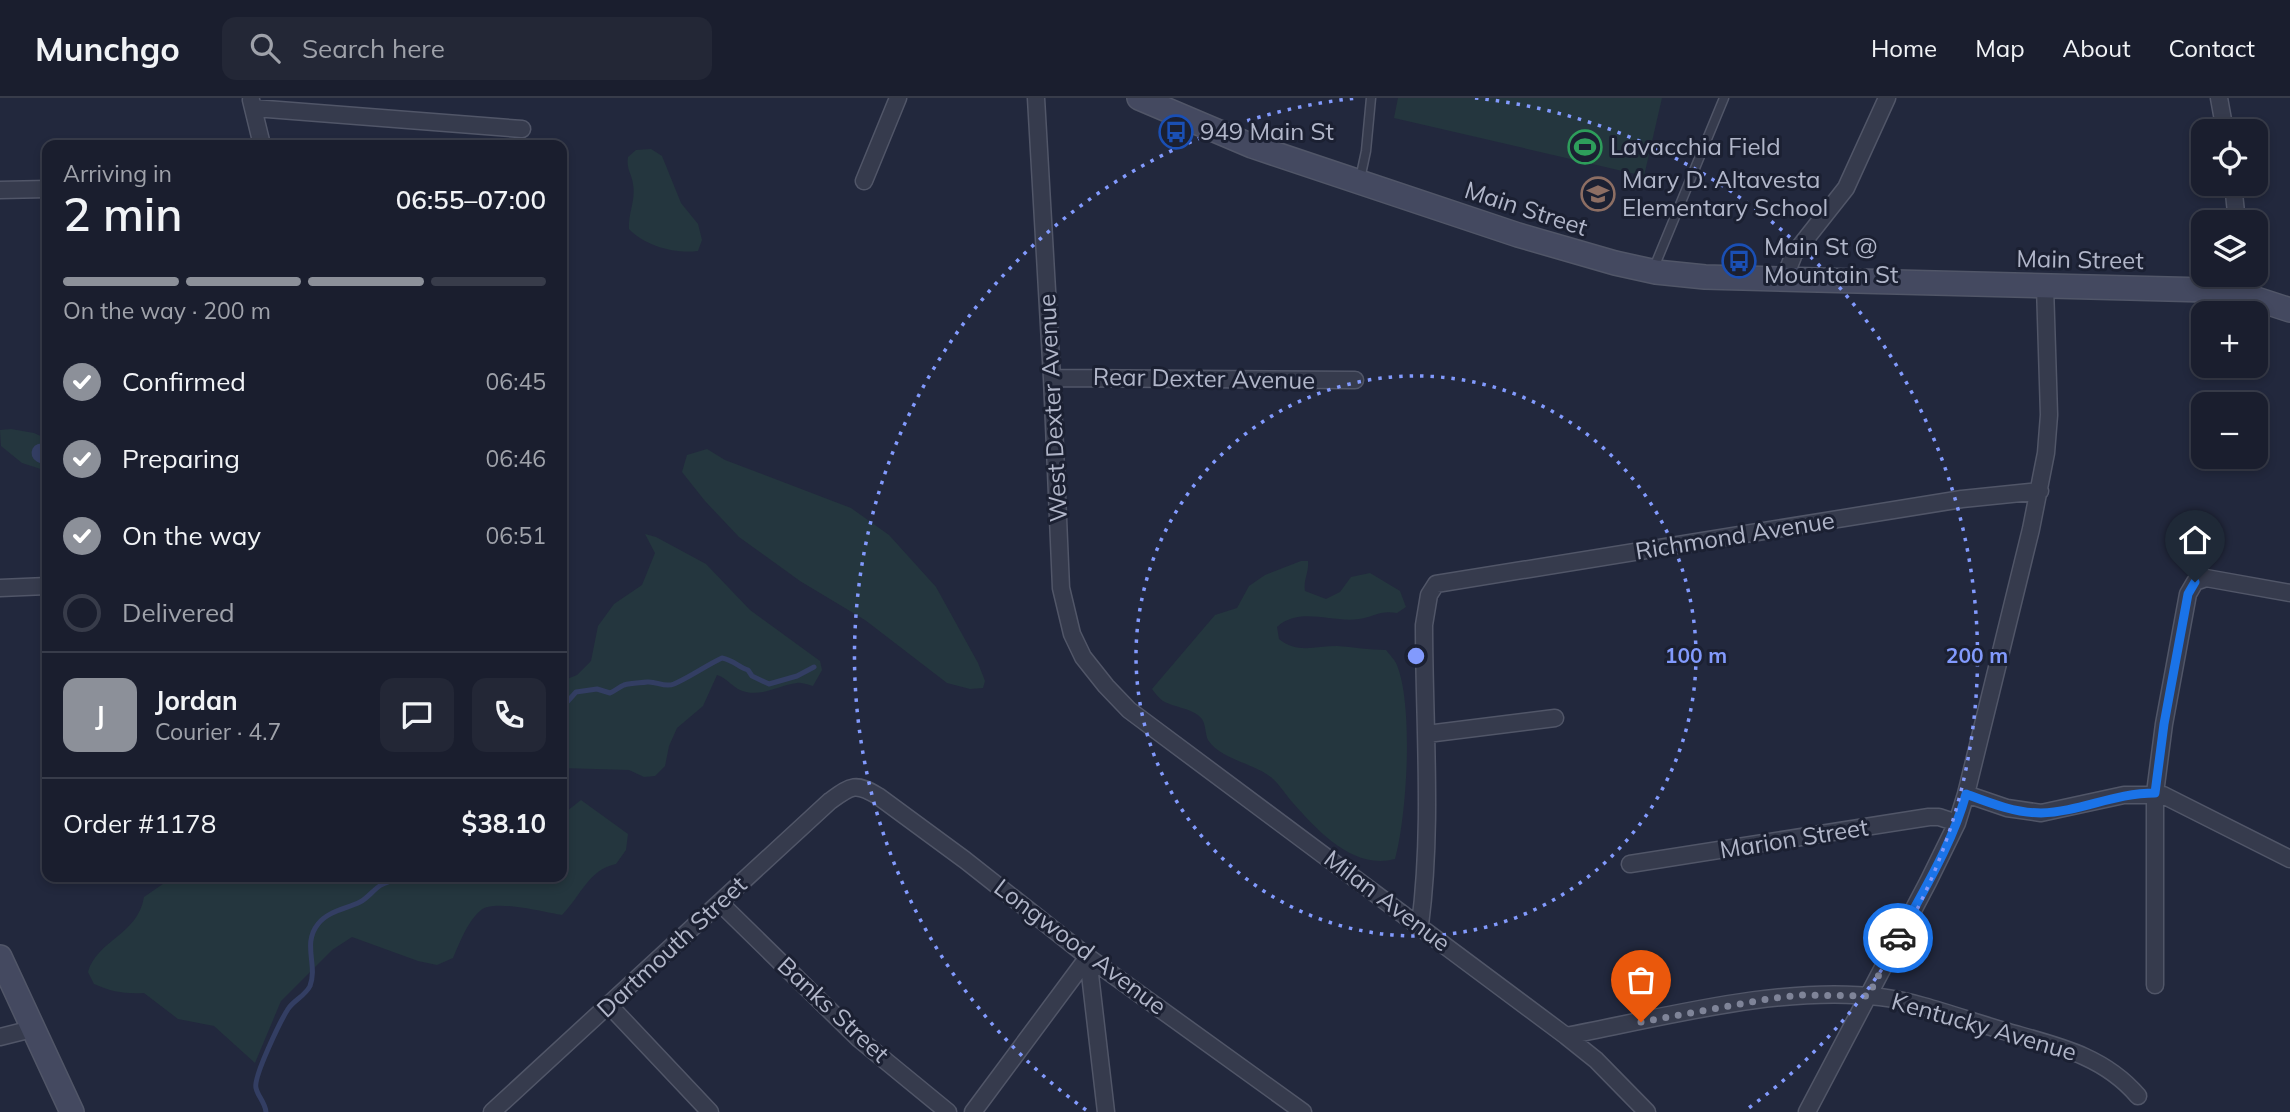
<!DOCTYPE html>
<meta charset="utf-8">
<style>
body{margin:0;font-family:Mulish,sans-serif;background:#232736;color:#f1f3f6;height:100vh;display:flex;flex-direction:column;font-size:26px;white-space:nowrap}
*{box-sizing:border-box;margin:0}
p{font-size:23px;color:#9fa2aa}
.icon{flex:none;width:38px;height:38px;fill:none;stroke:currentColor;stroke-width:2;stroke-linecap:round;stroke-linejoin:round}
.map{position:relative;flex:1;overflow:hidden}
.panel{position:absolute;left:42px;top:42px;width:525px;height:742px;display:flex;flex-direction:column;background:#1a1e2e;border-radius:14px;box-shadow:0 4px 10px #0003,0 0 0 2px #383c4a}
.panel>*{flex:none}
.fabs{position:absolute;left:2191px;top:21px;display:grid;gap:14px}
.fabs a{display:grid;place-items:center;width:77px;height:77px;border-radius:14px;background:#1a1e2e;box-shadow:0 4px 10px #0003,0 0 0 2px #383c4a;font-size:35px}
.pin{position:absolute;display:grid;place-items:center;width:60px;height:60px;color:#fff;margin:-72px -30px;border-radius:50% 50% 50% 0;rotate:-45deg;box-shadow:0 0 7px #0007}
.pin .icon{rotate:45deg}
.courier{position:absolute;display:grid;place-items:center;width:70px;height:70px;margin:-35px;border:5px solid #1a73e8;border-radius:50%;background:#fff;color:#222;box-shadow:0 2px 9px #0007}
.head em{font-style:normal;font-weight:600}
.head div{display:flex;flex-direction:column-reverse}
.head{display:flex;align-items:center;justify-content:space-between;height:119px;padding:0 21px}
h1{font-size:46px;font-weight:600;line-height:52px}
.bar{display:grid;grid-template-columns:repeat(4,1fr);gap:10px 7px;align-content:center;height:84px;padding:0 21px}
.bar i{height:9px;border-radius:5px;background:#383c4a}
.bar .on{background:#8c9099}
.bar p{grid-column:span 4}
.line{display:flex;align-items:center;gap:18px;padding:0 21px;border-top:2px solid #383c4a}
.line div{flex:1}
.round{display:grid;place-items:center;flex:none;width:74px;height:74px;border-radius:14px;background:#232736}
ol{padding:0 21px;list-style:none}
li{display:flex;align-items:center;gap:21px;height:77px}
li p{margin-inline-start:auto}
li .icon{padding:7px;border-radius:50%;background:#8c9099;color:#fff;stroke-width:4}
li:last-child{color:#9fa2aa}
li i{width:38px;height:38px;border:4px solid #383c4a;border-radius:50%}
header{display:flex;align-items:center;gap:42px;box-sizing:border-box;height:98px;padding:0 35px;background:#1a1e2e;border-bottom:2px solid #383c4a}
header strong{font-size:33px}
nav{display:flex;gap:38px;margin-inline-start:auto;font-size:24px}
.search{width:490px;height:63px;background:#232736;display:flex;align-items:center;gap:18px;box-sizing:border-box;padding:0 24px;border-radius:14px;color:#9fa2aa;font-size:26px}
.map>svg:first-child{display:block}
.green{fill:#24363e}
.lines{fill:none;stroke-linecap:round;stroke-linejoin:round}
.stream{stroke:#333e63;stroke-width:5}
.canal{stroke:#333e63;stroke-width:19}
.lane-casing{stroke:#515668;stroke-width:11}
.street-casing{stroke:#515668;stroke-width:19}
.secondary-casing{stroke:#515668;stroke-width:26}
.lane{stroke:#363b4d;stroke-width:8}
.street{stroke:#363b4d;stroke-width:16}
.secondary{stroke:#444960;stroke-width:23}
.done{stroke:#7f8498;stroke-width:7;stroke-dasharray:0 12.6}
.route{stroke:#1a73e8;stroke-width:9}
.ring{fill:none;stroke:#829afd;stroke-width:3.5;stroke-dasharray:3.5 7}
.labels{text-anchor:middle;stroke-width:6;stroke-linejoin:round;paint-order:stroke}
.poi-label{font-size:24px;fill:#b1b6c9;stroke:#1b2032;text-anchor:start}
.street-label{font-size:24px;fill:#b1b6c9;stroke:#1b2032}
.centre{fill:#829afd;stroke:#1b2032;stroke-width:3.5}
.ring-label{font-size:21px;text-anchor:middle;font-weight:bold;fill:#829afd;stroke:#1b2032;stroke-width:6;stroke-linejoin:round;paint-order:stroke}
</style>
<header>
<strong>Munchgo</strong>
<div class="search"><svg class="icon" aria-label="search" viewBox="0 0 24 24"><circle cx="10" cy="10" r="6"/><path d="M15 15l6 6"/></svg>Search here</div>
<nav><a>Home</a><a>Map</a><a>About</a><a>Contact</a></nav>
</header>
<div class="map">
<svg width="2290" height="1014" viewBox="0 0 2290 1014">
<rect width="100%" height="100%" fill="#22283d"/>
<path class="green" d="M 1398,0 L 1662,0 L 1644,78 L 1394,20 Z
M 651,51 L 662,58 L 681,105 L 698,126 L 702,142 L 698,153 C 675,156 645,148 629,131 C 628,115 636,102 633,86 C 632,76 626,71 628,59 L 636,52 Z
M 11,331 L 34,335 L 47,341 L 47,373 L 22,365 L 1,348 L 0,332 Z
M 707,351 L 725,362 L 851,410 L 889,437 L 936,489 L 978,565 L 985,583 L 983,590 L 970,591 L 947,585 L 865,522 L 800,483 L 739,439 L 705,403 L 682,374 L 687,357 Z
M 645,436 L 656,439 L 706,466 L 750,512 L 820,563 L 822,572 L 813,588 C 808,587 802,584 797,585 C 779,587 765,598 746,594 C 734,592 728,580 717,577 L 703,608 L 677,630 L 669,648 L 665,668 L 655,678 L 644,679 L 629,672 L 562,670 L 562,583 L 577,577 L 591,563 L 598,528 L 614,506 L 642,487 L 655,455 Z
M 1301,463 L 1308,463 C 1309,475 1303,482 1305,493 L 1326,501 L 1340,494 L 1351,479 L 1370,475 L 1400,493 L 1406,509 L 1397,515 C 1379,512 1374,519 1359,521 C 1332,525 1299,508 1277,529 L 1279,541 C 1297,556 1315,548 1337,548 C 1353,549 1369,552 1386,552 C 1389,556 1394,561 1396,565 C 1414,604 1407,719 1395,761 C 1353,772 1318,733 1293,705 C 1286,697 1280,687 1272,680 C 1256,666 1220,661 1208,642 C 1205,636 1206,627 1202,621 C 1193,610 1175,610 1163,603 C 1159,600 1155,595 1152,591 L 1215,517 L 1237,510 L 1249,488 L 1265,477 Z
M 581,702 L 628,736 L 626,752 L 616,766 C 589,771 580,799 562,817 C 544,814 494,801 481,812 C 467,824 460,844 453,860 L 437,867 L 418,863 L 352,839 L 332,852 L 281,903 L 255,965 L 214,928 L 178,921 L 144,895 C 125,896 112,894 94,886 L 88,874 C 97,842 138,837 144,799 L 173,779 L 562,779 L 562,717 Z"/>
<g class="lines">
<path class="stream" d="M 562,605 L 568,603 L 576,594 L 597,591 L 610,595 C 615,593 619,589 624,587 C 631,585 640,585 647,584 C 657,583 664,590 674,586 C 692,578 705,568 722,560 C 733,562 739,569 748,572 L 752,578 L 769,586 L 797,578 L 814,569
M 266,1014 C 265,1004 258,999 256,990 C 253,979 281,922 288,911 C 294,902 305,898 310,888 C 318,867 302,846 318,826 C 328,813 346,811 360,804 C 368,800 373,792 381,787 C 387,784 394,782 401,779"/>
<path class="canal" d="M 41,355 L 47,358"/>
<defs>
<path id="lane" d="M 1360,81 L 1366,53 L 1371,0
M 1653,172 L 1724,0"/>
<path id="street" d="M 1036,0 L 1052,280 L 1061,490 L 1072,536 L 1083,559 L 1106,588 L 1129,612 L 1566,938 L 1596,962 L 1647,1014
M 2219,0 L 2225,33
M 251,2 L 262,47
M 253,10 L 522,31
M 864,83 L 898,0
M 2233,86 L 2237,124
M 0,92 L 47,91
M 2242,177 L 2244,197
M 1784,181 L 1794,156 L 1846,90 L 1887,0
M 1052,280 L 1355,282
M 0,490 L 47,488
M 1427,636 L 1555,620
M 1966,696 L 2007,710 L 2041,715 L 2124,697 L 2163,697 L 2290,761
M 1630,766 L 1929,719 L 1939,719 L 1957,725
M 720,805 L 859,941 L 948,1014
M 1420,827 C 1433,728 1424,627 1424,527 L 1429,497 L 1436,486 L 1962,401 L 2040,393
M 1088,859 L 1106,1014
M 2155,887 L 2155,695 L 2164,626 L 2188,496 L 2195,484 L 2206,480 L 2290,495
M 609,907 L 710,1014
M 1566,938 C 1665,919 1781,887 1880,899 C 1921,904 1968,923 2008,934 C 2058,948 2104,958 2138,998
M 0,939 L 32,931
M 492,1014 L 830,703 C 851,688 855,684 878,698 L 965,762 L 1088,859 L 1303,1014
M 973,1014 L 1088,859
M 1807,1014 L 1928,784 L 1957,725 L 1966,696 L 2031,431 L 2046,355 L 2049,317 L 2045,188"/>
<path id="secondary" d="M 1139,0 L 1252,48 L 1518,137 L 1615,165 L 1656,174 L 1705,179 L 2207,192 L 2244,197 L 2290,212
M 0,859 L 72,1014"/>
</defs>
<use href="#lane" class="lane-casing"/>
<use href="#street" class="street-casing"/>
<use href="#secondary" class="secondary-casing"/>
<use href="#lane" class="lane"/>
<use href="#street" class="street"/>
<use href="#secondary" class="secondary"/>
</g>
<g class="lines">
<path class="done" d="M 1641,924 L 1774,900 L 1802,897 L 1868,898 L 1898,840"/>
<path class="route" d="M 1898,840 C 1923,793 1952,747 1966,696 C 1990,705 2015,715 2041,715 C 2080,714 2114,695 2155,695 L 2164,626 L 2188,496 L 2195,484"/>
</g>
<g class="ring">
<circle cx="1416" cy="558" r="280"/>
<path d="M1086 1012A561 561 0 0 1 1357 0M1475 0A561 561 0 0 1 1746 1012"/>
</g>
<defs>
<symbol id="bus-ring" viewBox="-11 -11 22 22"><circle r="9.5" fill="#1b2032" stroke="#1a4fb4" stroke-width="1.5"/><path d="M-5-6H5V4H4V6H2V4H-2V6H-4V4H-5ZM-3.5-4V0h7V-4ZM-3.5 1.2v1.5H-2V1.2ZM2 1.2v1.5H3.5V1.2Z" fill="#1a4fb4"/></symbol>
<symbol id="stadium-ring" viewBox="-11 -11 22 22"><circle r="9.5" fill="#1b2032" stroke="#2e9e5b" stroke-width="1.5"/><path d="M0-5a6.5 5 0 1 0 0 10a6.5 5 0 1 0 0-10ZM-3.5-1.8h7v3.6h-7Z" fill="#2e9e5b"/></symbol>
<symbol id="school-ring" viewBox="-11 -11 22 22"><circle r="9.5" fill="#1b2032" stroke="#8d6e63" stroke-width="1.5"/><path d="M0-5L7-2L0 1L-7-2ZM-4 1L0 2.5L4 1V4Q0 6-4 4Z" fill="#8d6e63"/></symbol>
</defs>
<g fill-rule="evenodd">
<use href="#bus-ring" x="1157" y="15" width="38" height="38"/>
<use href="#stadium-ring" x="1566" y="30" width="38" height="38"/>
<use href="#school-ring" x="1579" y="77" width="38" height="38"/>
<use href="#bus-ring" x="1720" y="144" width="38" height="38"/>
</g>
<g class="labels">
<g class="poi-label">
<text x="1200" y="42">949 Main St</text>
<text x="1610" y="57">Lavacchia Field</text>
<text x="1622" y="90">Mary D. Altavesta<tspan x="1622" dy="28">Elementary School</tspan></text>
<text x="1764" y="157">Main St @<tspan x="1764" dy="28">Mountain St</tspan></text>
</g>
<g class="street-label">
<text transform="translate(1526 111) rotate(18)" y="8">Main Street</text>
<text transform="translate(2080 162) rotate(1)" y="8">Main Street</text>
<text transform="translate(1204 281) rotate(1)" y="8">Rear Dexter Avenue</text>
<text transform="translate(1053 310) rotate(-93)" y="8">West Dexter Avenue</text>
<text transform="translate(1735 438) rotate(-9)" y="8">Richmond Avenue</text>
<text transform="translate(1794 741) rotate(-9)" y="8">Marion Street</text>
<text transform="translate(1387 803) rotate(37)" y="8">Milan Avenue</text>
<text transform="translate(672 849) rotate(-43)" y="8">Dartmouth Street</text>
<text transform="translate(1080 849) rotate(37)" y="8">Longwood Avenue</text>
<text transform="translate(833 912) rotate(43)" y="8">Banks Street</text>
<text transform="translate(1984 929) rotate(16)" y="8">Kentucky Avenue</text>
</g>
</g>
<circle cx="1416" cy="558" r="10" class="centre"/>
<g class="ring-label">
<text x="1696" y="565">100 m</text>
<text x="1977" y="565">200 m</text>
</g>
</svg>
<div class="fabs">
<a><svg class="icon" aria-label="locate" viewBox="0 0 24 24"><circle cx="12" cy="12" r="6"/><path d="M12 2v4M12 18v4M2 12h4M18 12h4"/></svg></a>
<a><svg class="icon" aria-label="layers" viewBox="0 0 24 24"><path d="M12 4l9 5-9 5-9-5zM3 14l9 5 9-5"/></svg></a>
<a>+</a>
<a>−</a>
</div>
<div class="pin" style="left:1641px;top:924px;background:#ea580c"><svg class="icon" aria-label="bag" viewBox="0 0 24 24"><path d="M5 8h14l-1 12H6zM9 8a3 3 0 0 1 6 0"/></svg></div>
<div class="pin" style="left:2195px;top:484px;background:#1f2937"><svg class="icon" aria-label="home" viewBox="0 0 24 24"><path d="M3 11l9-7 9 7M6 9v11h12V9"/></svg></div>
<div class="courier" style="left:1898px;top:840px"><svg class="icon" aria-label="car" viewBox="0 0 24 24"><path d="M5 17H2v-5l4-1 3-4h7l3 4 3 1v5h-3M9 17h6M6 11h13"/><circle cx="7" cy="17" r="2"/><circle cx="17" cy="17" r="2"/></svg></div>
<section class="panel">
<div class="head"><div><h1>2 min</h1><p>Arriving in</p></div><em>06:55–07:00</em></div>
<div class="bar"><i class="on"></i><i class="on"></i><i class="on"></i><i></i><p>On the way · 200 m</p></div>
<ol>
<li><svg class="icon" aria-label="check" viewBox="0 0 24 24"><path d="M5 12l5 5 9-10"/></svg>Confirmed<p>06:45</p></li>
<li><svg class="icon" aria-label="check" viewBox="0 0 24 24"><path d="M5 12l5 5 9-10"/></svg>Preparing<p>06:46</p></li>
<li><svg class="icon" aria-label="check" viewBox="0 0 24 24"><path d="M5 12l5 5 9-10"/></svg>On the way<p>06:51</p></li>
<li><i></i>Delivered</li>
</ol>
<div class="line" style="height:126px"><b class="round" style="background:#8c9099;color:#fff">J</b><div><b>Jordan</b><p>Courier · 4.7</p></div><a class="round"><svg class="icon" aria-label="chat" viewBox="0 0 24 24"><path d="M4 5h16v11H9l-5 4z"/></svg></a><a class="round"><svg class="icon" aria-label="phone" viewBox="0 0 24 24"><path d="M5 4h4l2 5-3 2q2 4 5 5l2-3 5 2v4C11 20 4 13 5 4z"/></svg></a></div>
<div class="line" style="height:91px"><div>Order #1178</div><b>$38.10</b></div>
</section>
</div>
